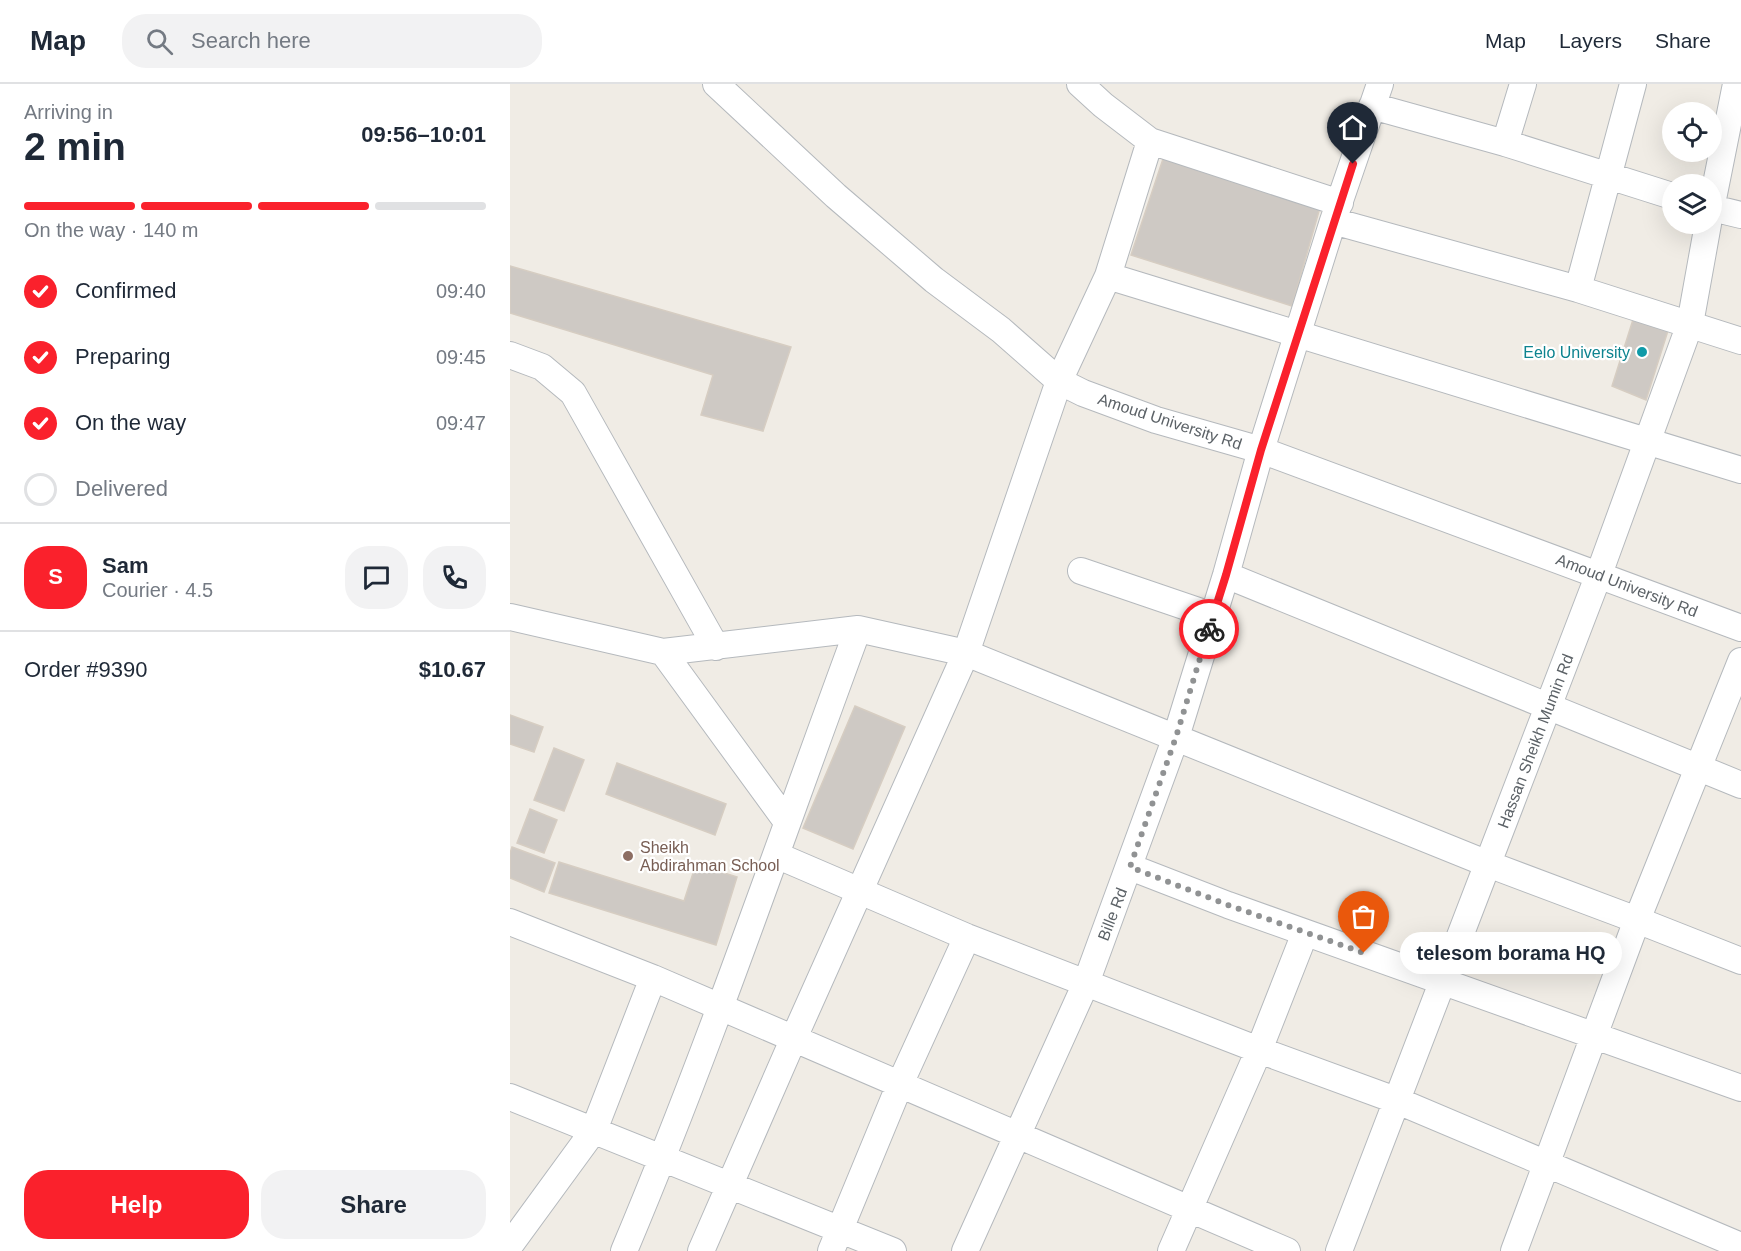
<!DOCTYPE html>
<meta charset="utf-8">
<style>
body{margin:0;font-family:Helvetica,sans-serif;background:#f2f2f3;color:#1f2937;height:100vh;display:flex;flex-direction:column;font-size:22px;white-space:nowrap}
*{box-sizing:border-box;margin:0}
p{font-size:20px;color:#747a83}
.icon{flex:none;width:33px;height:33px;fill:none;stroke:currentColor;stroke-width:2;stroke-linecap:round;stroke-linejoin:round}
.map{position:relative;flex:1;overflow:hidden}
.side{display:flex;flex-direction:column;background:#fff;width:510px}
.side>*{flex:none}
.tools{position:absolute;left:1152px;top:18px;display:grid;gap:12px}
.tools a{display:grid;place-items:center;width:60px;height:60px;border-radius:50%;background:#fff;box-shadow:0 6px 24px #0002;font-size:30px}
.pin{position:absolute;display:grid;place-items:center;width:51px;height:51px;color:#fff;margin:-62px -26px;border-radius:50% 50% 50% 0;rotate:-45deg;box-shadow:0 0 6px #0007}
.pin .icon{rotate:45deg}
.courier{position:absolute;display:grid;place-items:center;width:60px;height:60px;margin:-30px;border:4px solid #fa212c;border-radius:50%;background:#fff;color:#222;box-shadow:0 2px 8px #0007}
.bubble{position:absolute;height:42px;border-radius:21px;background:#fff;box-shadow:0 6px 24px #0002;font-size:20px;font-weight:600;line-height:42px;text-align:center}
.headline em{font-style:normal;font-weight:600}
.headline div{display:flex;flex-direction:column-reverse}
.headline{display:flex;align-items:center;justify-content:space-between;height:102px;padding:0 24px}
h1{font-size:39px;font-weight:600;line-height:45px}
.bar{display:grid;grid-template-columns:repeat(4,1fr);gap:9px 6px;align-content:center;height:72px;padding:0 24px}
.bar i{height:8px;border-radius:4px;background:#e0e1e3}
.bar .current{background:#fa212c}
.bar p{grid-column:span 4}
.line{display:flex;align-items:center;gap:15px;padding:0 24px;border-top:2px solid #e0e1e3}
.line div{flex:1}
.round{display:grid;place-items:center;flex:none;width:63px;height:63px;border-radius:24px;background:#f2f2f3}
ol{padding:0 24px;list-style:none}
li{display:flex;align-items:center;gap:18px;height:66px}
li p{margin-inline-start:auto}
li .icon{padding:6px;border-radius:50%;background:#fa212c;color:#fff;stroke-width:4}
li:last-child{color:#747a83}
li i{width:33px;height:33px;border:3px solid #e0e1e3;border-radius:50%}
.action{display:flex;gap:12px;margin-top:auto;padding:12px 24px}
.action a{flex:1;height:69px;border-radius:24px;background:#fa212c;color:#fff;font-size:24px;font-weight:600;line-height:69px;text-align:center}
.action a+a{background:#f2f2f3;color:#1f2937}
header{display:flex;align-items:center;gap:36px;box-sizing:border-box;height:84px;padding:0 30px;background:#fff;border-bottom:2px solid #e0e1e3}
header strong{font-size:28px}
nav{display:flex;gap:33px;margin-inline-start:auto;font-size:21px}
.search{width:420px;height:54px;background:#f2f2f3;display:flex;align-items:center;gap:15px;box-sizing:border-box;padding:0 21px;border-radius:24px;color:#747a83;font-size:22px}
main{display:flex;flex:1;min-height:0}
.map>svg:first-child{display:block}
.building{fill:#cec9c4;stroke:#d6cdc2;stroke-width:1.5}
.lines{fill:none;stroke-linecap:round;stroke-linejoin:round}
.minor-casing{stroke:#b5b9bd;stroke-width:28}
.minor{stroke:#fff;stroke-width:26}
.done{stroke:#909293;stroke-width:6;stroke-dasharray:0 10.8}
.route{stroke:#fa212c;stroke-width:8}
.culture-dot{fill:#0f9aa8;stroke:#fff;stroke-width:2}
.education-dot{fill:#8d6e63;stroke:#fff;stroke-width:2}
.labels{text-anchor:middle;stroke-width:4.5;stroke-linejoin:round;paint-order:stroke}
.culture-label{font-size:16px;fill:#0d838f;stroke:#fff;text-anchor:end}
.street-label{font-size:16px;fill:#5c6267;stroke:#fff}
.education-label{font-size:16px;fill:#785e54;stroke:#fff;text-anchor:start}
</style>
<header>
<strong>Map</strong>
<div class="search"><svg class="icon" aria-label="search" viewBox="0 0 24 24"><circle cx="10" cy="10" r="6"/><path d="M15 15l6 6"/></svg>Search here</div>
<nav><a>Map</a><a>Layers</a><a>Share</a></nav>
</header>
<main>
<section class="side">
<div class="headline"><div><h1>2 min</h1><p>Arriving in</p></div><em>09:56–10:01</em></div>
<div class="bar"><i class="current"></i><i class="current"></i><i class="current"></i><i></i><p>On the way · 140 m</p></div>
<ol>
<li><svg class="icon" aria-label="check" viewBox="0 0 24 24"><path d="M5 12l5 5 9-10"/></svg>Confirmed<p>09:40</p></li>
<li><svg class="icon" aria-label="check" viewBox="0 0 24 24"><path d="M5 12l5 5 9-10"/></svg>Preparing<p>09:45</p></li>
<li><svg class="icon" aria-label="check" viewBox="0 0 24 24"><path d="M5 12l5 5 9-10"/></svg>On the way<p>09:47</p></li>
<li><i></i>Delivered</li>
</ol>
<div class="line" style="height:108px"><b class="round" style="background:#fa212c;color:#fff">S</b><div><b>Sam</b><p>Courier · 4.5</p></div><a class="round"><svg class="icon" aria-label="chat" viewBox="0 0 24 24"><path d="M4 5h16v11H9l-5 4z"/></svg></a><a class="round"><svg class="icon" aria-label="phone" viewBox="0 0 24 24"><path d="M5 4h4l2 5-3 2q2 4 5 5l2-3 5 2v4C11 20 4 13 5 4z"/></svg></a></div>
<div class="line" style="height:78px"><div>Order #9390</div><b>$10.67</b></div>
<div class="action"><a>Help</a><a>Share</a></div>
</section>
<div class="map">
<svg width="1231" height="1167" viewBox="0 0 1231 1167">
<rect width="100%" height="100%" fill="#f0ece5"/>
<path class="building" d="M 656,66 L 813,113 L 782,222 L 621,171 Z
M 0,182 L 281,263 L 253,347 L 191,331 L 203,291 L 0,229 Z
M 1127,223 L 1162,234 L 1136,316 L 1102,302 Z
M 345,622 L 395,643 L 343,765 L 293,744 Z
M 0,631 L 33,643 L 24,668 L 0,660 Z
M 44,664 L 74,676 L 54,727 L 24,716 Z
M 107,679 L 216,720 L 205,751 L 96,710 Z
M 20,725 L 47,736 L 34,769 L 7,759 Z
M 2,763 L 45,779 L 34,808 L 0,794 L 0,769 Z
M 49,778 L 174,817 L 186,780 L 227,793 L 206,861 L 39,809 Z"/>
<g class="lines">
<defs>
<path id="minor" d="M 206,0 L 326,112 L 424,196 L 491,246 L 549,297 L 573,309 L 646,336 L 751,366 L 1231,544
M 570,0 L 593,21 L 640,57 L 830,119
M 862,22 L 995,59 L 1162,112
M 995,59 L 1013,0
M 1202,120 L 1226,0
M 1202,124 L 1231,131
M 823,137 L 1068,205 L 1231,257
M 598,192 L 1231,386
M 1068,205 L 1123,0
M 0,271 L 32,283 L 63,309 L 206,563
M 571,487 L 703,532
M 716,491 L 1231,701
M 0,533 L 153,568 L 348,545 L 456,569 L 978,780 L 1127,836 L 1231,877
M 153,568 L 277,738
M 266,771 L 457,853 L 749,966 L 888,1017 L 1231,1162
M 620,783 L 718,821 L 1231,1004
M 0,838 L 143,894 L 777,1167
M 0,1013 L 383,1167
M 0,1161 L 84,1046 L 143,894
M 114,1167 C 200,963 271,753 348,545
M 191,1167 L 283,956 L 456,569 L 549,297 L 598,192 L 640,57
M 321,1167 L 390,1000 L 457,853
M 455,1167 L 576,899 L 666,653 L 716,491 L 751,366 L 823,137 L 870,0
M 661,1167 L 749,966 L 795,849
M 829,1167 L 1089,490 L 1180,240 L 1198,140
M 1004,1167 L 1127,836 L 1231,577"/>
</defs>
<use href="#minor" class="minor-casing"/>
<use href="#minor" class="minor"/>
</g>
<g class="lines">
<path class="done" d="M 699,545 L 666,653 L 620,783 L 718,821 L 854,869"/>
<path class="route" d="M 699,545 L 716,491 L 751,366 L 843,80"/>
</g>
<circle class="culture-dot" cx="1132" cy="268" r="6"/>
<circle class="education-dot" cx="118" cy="772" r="6"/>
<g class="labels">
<g class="culture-label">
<text x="1120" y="274">Eelo University</text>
</g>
<g class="street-label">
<text transform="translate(660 337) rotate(18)" y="6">Amoud University Rd</text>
<text transform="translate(1117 501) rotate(21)" y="6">Amoud University Rd</text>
<text transform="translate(1025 657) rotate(-69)" y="6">Hassan Sheikh Mumin Rd</text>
<text transform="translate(602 830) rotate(-69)" y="6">Bille Rd</text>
</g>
<g class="education-label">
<text x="130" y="769">Sheikh<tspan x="130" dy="18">Abdirahman School</tspan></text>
</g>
</g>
</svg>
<div class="tools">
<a><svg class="icon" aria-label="locate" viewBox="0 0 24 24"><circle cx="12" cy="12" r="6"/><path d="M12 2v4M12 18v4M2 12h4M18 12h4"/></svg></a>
<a><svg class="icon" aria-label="layers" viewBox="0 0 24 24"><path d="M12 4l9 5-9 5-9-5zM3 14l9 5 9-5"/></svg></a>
</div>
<div class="pin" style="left:854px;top:869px;background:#ea580c"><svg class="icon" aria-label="bag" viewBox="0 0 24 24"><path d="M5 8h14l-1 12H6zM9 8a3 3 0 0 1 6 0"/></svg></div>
<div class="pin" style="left:843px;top:80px;background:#1f2937"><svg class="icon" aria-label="home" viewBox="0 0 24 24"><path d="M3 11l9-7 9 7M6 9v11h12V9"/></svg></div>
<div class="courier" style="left:699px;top:545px"><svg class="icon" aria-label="bike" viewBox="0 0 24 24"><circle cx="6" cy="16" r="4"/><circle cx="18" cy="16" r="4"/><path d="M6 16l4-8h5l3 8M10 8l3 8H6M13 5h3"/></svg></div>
<div class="bubble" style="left:890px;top:848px;width:222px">telesom borama HQ</div>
</div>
</main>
